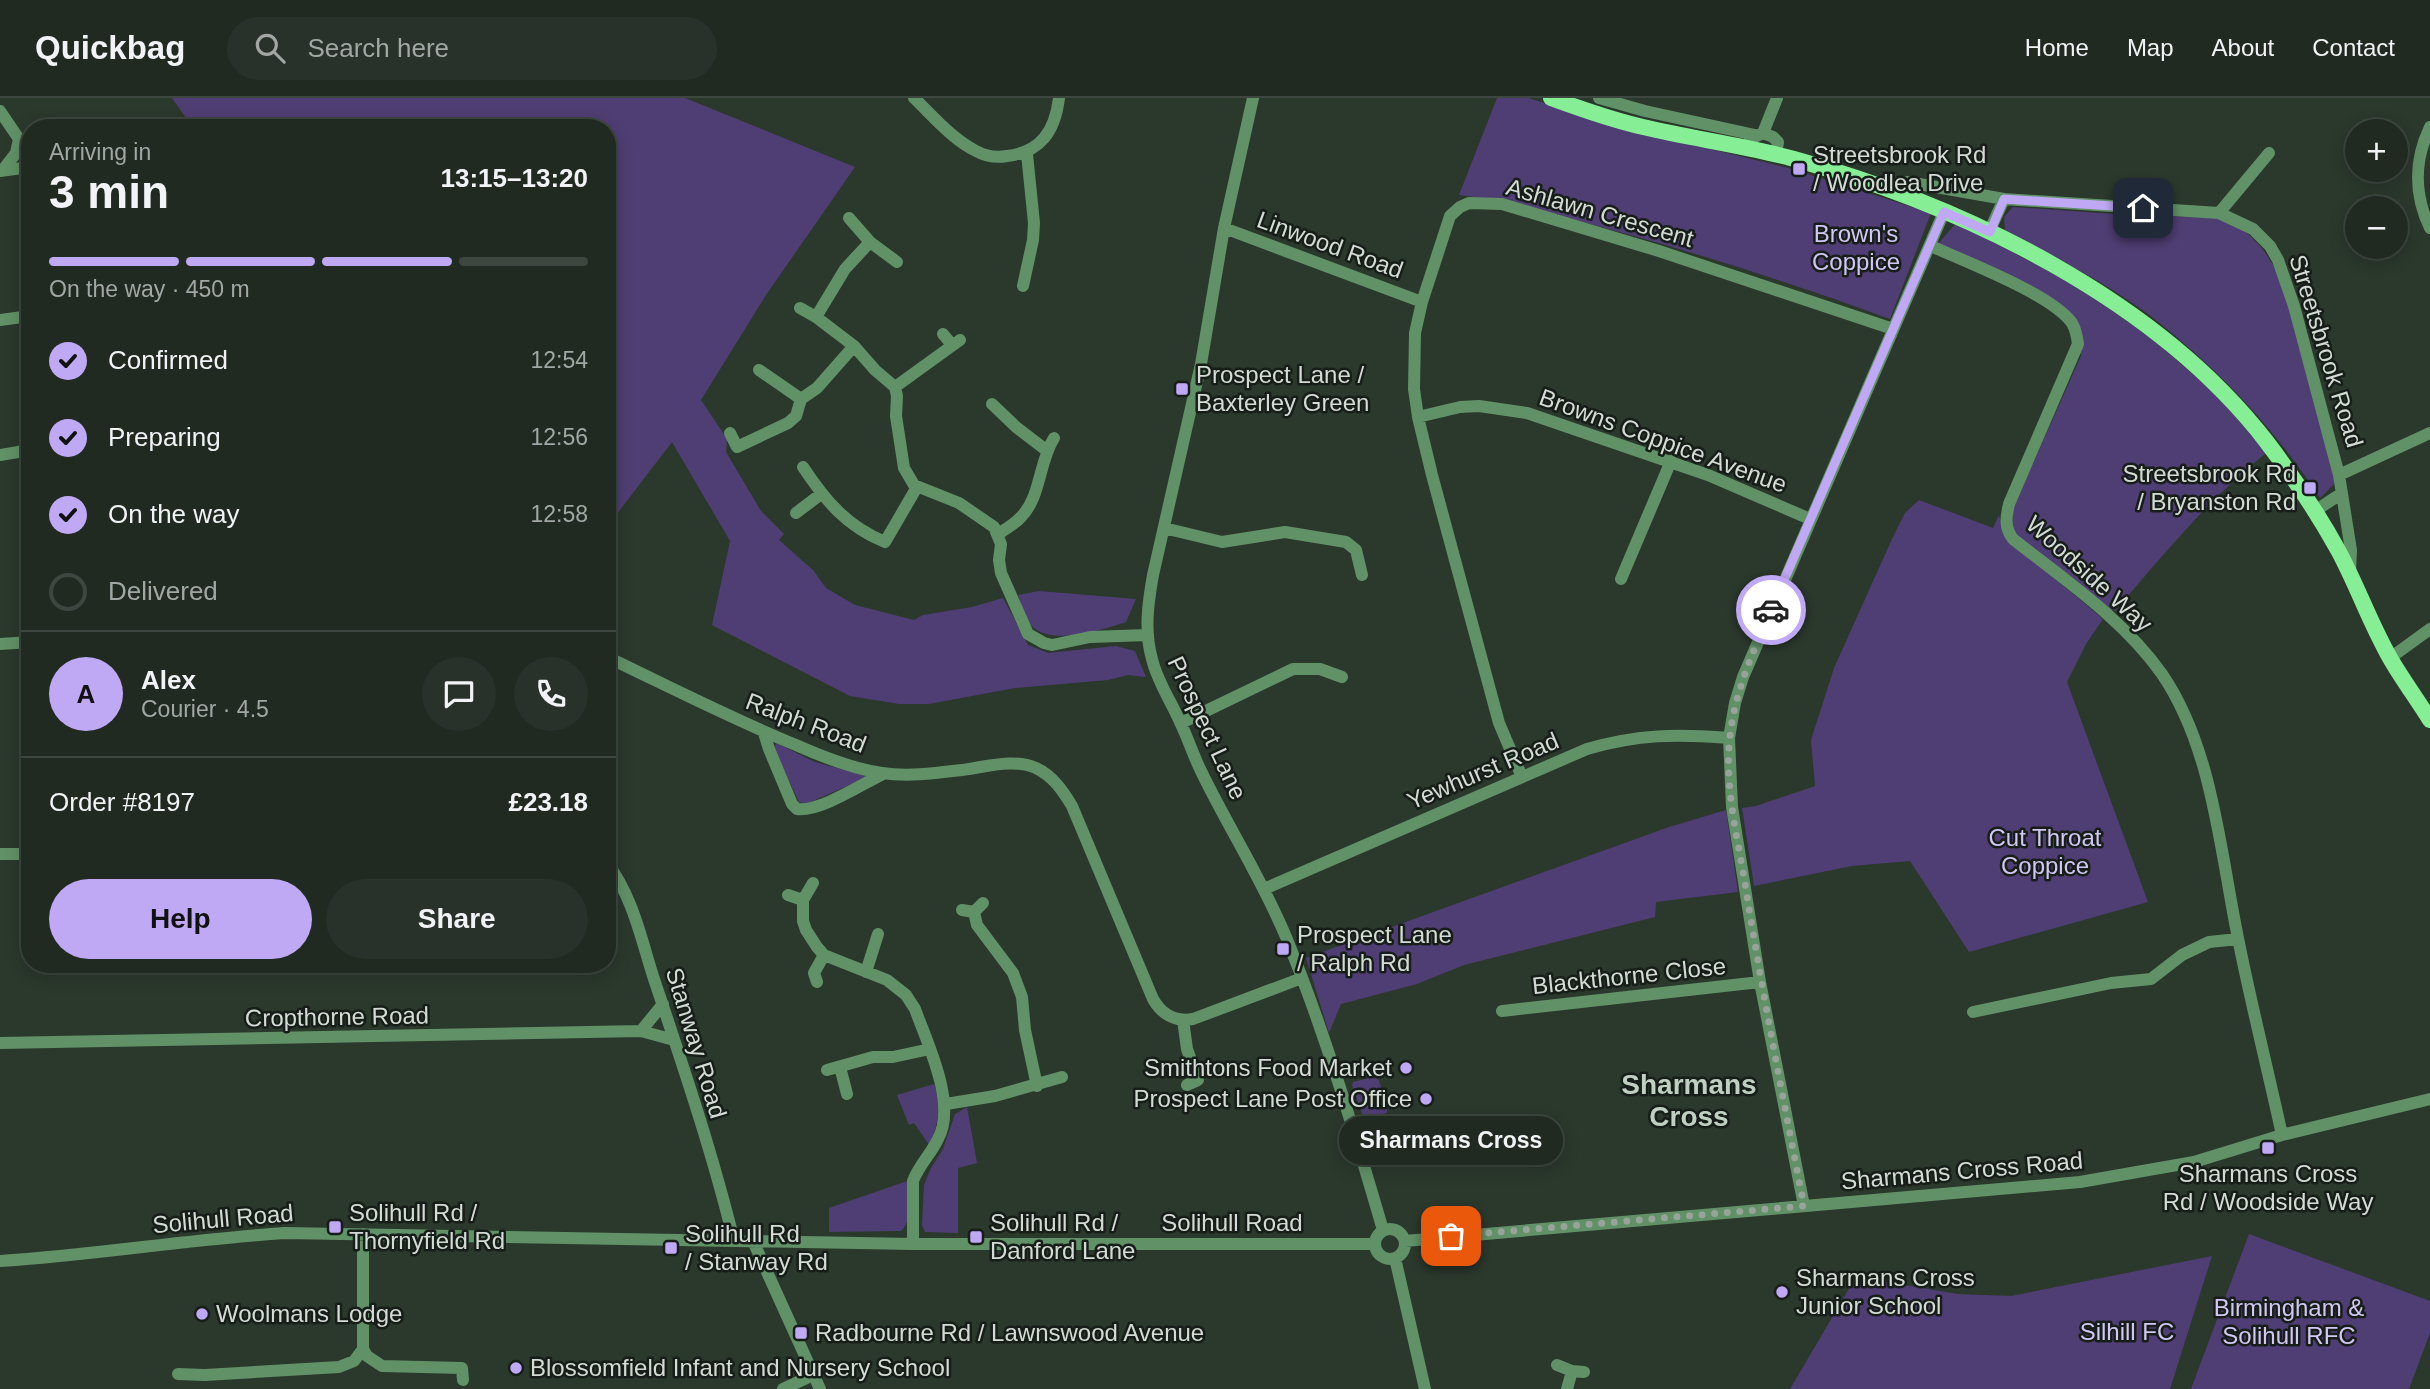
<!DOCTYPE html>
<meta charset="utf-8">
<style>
body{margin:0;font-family:Helvetica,sans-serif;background:#28322a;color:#f1f3f6;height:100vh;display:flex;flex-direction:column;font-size:26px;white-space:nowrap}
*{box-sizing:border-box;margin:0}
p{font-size:23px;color:#a2a7a5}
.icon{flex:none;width:38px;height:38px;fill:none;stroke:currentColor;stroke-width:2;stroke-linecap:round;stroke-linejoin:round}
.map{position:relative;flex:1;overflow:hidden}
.side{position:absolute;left:21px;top:21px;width:595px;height:854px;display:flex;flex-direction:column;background:#202a21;border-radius:28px;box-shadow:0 4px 18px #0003,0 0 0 2px #3d463f}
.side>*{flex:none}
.tools{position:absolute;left:2345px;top:21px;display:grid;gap:14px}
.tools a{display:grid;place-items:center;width:63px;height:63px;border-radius:50%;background:#202a21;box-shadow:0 4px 18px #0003,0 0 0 2px #3d463f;font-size:35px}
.pin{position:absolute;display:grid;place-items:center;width:60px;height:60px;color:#fff;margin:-30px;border-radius:14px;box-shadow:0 4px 10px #0006}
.courier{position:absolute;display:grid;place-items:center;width:70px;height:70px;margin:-35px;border:5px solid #bfa9f4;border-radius:50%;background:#fff;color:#222;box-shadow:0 2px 9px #0007}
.bubble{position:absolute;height:49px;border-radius:24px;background:#202a21;box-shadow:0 4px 18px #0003,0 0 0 2px #3d463f;font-size:23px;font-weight:700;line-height:49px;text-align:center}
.summary em{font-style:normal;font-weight:700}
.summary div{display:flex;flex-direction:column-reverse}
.summary{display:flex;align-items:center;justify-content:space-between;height:119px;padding:0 28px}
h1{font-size:46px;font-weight:700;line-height:52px}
.bar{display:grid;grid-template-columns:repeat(4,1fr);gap:10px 7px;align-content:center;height:84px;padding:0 28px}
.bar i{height:9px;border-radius:5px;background:#3d463f}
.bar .current{background:#bfa9f4}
.bar p{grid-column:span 4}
.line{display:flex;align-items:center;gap:18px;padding:0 28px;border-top:2px solid #3d463f}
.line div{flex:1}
.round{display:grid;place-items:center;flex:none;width:74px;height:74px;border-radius:37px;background:#28322a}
ol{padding:0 28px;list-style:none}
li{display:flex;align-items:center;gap:21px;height:77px}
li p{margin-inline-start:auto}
li .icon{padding:7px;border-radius:50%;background:#bfa9f4;color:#111;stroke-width:4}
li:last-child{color:#a2a7a5}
li i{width:38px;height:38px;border:4px solid #3d463f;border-radius:50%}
.button{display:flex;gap:14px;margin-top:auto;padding:14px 28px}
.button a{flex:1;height:80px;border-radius:42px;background:#bfa9f4;color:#111;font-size:28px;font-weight:700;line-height:80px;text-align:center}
.button a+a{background:#28322a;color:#f1f3f6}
header{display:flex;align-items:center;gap:42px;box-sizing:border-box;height:98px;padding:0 35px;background:#202a21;border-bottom:2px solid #3d463f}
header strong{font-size:33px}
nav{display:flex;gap:38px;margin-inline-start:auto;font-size:24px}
.search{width:490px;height:63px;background:#28322a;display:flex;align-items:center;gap:18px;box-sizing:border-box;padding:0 24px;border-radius:38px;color:#a2a7a5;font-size:26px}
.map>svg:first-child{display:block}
.green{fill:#4f3e73}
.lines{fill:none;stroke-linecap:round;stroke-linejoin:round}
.minor{stroke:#619167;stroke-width:12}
.major{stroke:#86ef96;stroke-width:16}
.done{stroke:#98a399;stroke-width:7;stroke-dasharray:0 12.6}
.route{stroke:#bfa9f4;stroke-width:9}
.poi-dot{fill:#bfa9f4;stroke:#171d18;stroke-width:2.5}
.labels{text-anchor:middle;stroke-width:5;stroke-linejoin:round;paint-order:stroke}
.poi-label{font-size:24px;fill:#d3dcd4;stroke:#171d18;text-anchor:start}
.street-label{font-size:24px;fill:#d3dcd4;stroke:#171d18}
.park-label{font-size:24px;fill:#d2c6f2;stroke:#171d18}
.quarter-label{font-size:28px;font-weight:bold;fill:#bfd0c0;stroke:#171d18}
</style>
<header>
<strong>Quickbag</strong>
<div class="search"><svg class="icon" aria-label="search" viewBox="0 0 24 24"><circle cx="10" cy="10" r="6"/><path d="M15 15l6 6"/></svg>Search here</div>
<nav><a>Home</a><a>Map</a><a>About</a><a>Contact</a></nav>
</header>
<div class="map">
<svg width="2430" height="1291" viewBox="0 0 2430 1291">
<rect width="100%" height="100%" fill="#2b382c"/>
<path class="green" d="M 172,0 L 685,0 L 855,69 L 766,197 L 701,302 L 727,341 L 726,354 L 761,413 L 784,436 L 779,442 L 813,472 L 826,490 L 855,507 L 914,522 L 923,517 L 972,509 L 1003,500 L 1028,547 L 1048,555 L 1116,548 L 1135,553 L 1146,579 L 1128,577 L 1108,582 L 1015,590 L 929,606 L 899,606 L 850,598 L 712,527 L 730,443 L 672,344 L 607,429 L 607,30 L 193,30 Z
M 1497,0 L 1528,0 L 1645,35 L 1792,71 L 1931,115 L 1890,221 C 1797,187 1701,156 1605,130 C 1556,117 1509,103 1459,97 Z
M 2013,109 L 2114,116 L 2218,120 L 2245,133 L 2261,149 L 2280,177 L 2335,379 L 2334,386 L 2320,400 C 2276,332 2220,273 2157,223 C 2110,186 2056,160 2005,132 L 2004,119 Z
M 1956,125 L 2085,192 L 2157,245 L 2219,299 L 2266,355 C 2209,401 2163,457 2115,513 L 2109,511 L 2014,435 L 2010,417 L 2081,258 C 2081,250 2083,239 2080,231 C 2068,196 1971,160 1938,146 Z
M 1919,402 L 1993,430 L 1999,417 L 2003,433 L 2008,441 L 2103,521 L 2086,546 L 2067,584 L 2148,804 L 1969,854 L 1910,763 L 1852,768 L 1754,788 L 1742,710 L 1756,708 L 1815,688 L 1811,642 L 1834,570 L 1892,441 L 1905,415 Z
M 1039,493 L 1136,501 L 1126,524 C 1102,532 1044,551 1028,523 C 1023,516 1021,505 1018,497 Z
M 776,645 L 815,664 L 866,678 L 863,681 L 806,706 L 799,704 L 774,651 Z
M 1726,712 L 1738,794 L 1656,804 L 1655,819 L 1464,867 L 1417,886 L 1341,906 L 1329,935 L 1306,860 L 1669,729 Z
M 1373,979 L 1379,982 L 1387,1011 L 1387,1015 L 1368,1019 L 1362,1016 L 1352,987 L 1353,984 Z
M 934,986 C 942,1012 938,1023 930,1048 L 914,1025 L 909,1027 L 897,997 Z
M 967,1009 L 977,1065 L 958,1070 L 958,1135 L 925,1134 L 922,1127 L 924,1087 L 931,1070 L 943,1051 L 955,1016 Z
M 1386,1026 L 1392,1044 L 1368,1051 L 1366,1038 L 1369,1032 Z
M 910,1082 C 909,1098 913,1123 901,1133 L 829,1134 L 829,1110 Z
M 2249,1136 L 2430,1203 L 2430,1235 L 2409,1291 L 2191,1291 Z
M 2212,1158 L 2170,1291 L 1790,1291 L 1853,1184 L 1879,1190 L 1881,1183 L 1958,1196 L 2011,1198 Z"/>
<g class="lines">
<path class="minor" d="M 914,0 C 933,18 952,41 976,53 C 985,58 996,60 1007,58 C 1041,54 1055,33 1059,0
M 1253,0 L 1224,130 L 1201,266 L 1153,477 C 1148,505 1144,533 1152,561 C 1157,583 1171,603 1180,624 C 1188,640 1193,657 1201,673 C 1228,729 1262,781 1286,839 C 1325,934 1354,1033 1383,1132
M 1599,0 L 1645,13 L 1755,37
M 0,13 L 19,41 L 16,55 L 3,72
M 2430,29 C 2414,62 2414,97 2430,130
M 1763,35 L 1777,0
M 1750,41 L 1763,35 L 1773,39 L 1778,44 L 1776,56
M 0,73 L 30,69
M 1889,92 L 1898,85 L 1908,84 L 2004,101 L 2219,115 L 2253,131 L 2270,148 L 2278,162 L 2294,208 L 2339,377 L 2351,452 L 2350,475
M 2219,115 L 2269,55
M 849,120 L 870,144
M 1224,130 L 1422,204
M 1989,134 L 2004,101
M 1931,148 C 1966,164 2051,196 2072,225 C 2076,232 2077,238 2078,246 L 2009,406 C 2006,419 2004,429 2013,441 C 2065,482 2123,521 2162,576 C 2213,651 2220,753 2238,840 C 2251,906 2268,972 2282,1037
M 1023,188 L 1033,142 L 1034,125 L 1027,56
M 800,210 L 816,219 L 845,171 L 870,144 L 897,164
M 816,219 L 854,248 L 875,272 L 895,289 L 897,298 L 896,318 L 904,370 L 914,387 L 959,405 L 994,429 L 1001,446 L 999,462 L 1001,475 L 1028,536 L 1044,545 L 1052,547 L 1090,539 L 1148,537
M 0,222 L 30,218
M 943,236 L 952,247
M 895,289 L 960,242
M 801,301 L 817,290 L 854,248
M 992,306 L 1016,329 L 1046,352
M 1418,319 L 1460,309 L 1479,308 L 1527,315 L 1708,377 L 1810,421
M 730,335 L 737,349 L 788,325 L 796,318 L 801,301 L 759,272
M 0,357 L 30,352
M 803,369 C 825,402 846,428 885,444 L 917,389
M 2339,377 L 2430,335
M 2315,413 L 2342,395
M 796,415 L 821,396
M 1164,430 L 1222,444 L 1285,434 L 1346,444 L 1356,452 L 1362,477
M 998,436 C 1006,431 1015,426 1021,419 C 1041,399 1039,363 1054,340
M 1621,481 L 1671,363
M 0,546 L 30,544
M 607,559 C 670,589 732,621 796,647 C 823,659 853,671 882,675 C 908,679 937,675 962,672 C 986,669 1013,660 1036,670 C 1053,678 1063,693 1072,708 L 1153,901 C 1162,917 1176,924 1193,921 L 1302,880
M 2390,560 L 2430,531
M 1181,625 L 1293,571 L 1320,571 L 1342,579
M 764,635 L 769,651 L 792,706 L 797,711 C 820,714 862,686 883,676
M 1522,679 L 1499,625 L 1432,377 L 1418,319 L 1414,291 L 1415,235 L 1422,204 L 1450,118 L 1460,109 L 1469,105 L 1502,106 L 1659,153 L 1893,231
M 0,756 L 30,756
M 607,765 C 632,797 641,840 653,878 C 682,965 712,1053 734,1143
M 813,785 L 803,802 L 803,823 L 806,832 L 817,849 L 824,857 L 887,882 L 906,897 L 915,911 C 928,947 957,1006 938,1041 C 931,1056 919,1067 913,1083 L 913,1146
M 1264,791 L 1587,651 C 1639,636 1676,636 1729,640
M 788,797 L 803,802
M 962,812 L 974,814 L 983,805
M 974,814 L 977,827 L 1013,875 L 1022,899 L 1025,932 L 1037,988
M 866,874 L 878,836
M 817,884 L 814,875 L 824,857
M 1502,913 L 1760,884
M 1973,914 L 2111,885 L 2151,881 L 2182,857 L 2209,844 L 2238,841
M 1183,922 L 1187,951 L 1198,982 L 1187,987
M 641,933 L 663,906
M 0,945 L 641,933 L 674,942
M 840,969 L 847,996
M 827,972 L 873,959 L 893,959 L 930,951
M 946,1006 L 995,998 L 1062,979
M 1804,1108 L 1760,884 L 1732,709 L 1729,640 L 1735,605 L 1743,579 L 1944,114
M1375 1146a15 15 0 1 1 30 0a15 15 0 1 1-30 0Z
M 753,1143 L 820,1291
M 1405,1143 L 2080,1084 L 2194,1064 L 2282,1037 L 2430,1001
M 1395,1160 L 1425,1291
M 0,1163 C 95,1157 190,1141 285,1135 L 913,1146 L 1374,1146
M 363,1251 L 367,1258 L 382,1268 L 462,1270 L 463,1282
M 1557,1267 L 1572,1273 L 1584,1274
M 178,1276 L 205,1277 L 339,1269 L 354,1263 L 363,1251 L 363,1136
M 783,1291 L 813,1277
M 1567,1291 L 1572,1273"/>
<path class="major" d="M 1551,0 C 1581,11 1612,22 1643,29 C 1693,41 1744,47 1794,61 C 1964,108 2156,201 2266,343 C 2292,377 2317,414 2338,452 C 2357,487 2370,525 2390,560 C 2402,581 2417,601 2430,622"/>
</g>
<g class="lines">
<path class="done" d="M 1451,1138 L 1804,1108 C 1783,1000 1762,893 1745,785 C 1737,737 1724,686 1730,638 C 1735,593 1753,554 1771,512"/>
<path class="route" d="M 1771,512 L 1944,114 L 1990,134 L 2004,101 L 2143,110"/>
</g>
<g class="poi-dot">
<rect x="1792" y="64" width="14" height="14" rx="3.5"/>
<rect x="1175" y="284" width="14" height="14" rx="3.5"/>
<rect x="2303" y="383" width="14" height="14" rx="3.5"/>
<rect x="1276" y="844" width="14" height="14" rx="3.5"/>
<circle cx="1406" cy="970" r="7"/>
<circle cx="1426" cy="1001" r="7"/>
<rect x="2261" y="1043" width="14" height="14" rx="3.5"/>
<rect x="328" y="1122" width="14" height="14" rx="3.5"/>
<rect x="969" y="1132" width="14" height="14" rx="3.5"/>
<rect x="664" y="1143" width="14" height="14" rx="3.5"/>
<circle cx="1782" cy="1194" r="7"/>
<circle cx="202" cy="1216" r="7"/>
<rect x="794" y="1228" width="14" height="14" rx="3.5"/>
<circle cx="516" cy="1270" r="7"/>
</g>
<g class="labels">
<g class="poi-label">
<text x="1813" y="65">Streetsbrook Rd<tspan x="1813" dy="28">/ Woodlea Drive</tspan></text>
<text x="1196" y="285">Prospect Lane /<tspan x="1196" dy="28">Baxterley Green</tspan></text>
<text x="2296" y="384" text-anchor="end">Streetsbrook Rd<tspan x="2296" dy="28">/ Bryanston Rd</tspan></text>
<text x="1297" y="845">Prospect Lane<tspan x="1297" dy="28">/ Ralph Rd</tspan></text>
<text x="1392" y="978" text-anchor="end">Smithtons Food Market</text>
<text x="1412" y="1009" text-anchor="end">Prospect Lane Post Office</text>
<text x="2268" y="1084" text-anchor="middle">Sharmans Cross<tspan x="2268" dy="28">Rd / Woodside Way</tspan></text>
<text x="349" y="1123">Solihull Rd /<tspan x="349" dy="28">Thornyfield Rd</tspan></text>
<text x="990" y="1133">Solihull Rd /<tspan x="990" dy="28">Danford Lane</tspan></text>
<text x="685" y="1144">Solihull Rd<tspan x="685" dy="28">/ Stanway Rd</tspan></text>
<text x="1796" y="1188">Sharmans Cross<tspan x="1796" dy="28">Junior School</tspan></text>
<text x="216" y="1224">Woolmans Lodge</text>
<text x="815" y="1243">Radbourne Rd / Lawnswood Avenue</text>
<text x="530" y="1278">Blossomfield Infant and Nursery School</text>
</g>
<g class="street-label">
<text transform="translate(1600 115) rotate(16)" y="8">Ashlawn Crescent</text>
<text transform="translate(1330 147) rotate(20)" y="8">Linwood Road</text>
<text transform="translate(2326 253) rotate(73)" y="8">Streetsbrook Road</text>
<text transform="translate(1663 343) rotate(20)" y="8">Browns Coppice Avenue</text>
<text transform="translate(2089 476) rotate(42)" y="8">Woodside Way</text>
<text transform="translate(806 625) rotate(21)" y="8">Ralph Road</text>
<text transform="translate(1207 630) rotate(65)" y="8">Prospect Lane</text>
<text transform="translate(1483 673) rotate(-23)" y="8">Yewhurst Road</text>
<text transform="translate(1629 878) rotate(-6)" y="8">Blackthorne Close</text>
<text transform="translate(337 919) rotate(-1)" y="8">Cropthorne Road</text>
<text transform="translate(696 945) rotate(73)" y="8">Stanway Road</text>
<text transform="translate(1962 1073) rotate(-5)" y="8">Sharmans Cross Road</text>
<text transform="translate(223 1121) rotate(-5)" y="8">Solihull Road</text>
<text x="1232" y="1133">Solihull Road</text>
</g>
<g class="park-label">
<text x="1856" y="144">Brown's<tspan x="1856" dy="28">Coppice</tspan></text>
<text x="2045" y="748">Cut Throat<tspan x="2045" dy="28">Coppice</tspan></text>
<text x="2289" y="1218">Birmingham &amp;<tspan x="2289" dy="28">Solihull RFC</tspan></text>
<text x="2127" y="1242">Silhill FC</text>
</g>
<g class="quarter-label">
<text x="1689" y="996">Sharmans<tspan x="1689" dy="32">Cross</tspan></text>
</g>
</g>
</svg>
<div class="tools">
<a>+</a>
<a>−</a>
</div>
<div class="pin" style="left:1451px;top:1138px;background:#ea580c"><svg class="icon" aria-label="bag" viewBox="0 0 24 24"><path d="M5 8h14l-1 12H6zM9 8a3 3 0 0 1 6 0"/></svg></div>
<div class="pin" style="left:2143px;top:110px;background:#1f2937"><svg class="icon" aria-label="home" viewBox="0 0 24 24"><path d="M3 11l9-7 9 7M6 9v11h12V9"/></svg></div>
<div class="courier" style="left:1771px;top:512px"><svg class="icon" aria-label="car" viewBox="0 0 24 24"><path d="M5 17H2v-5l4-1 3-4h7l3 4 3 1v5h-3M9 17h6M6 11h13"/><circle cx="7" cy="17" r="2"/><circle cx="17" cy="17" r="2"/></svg></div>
<div class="bubble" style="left:1339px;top:1018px;width:224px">Sharmans Cross</div>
<section class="side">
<div class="summary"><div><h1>3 min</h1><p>Arriving in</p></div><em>13:15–13:20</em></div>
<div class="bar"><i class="current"></i><i class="current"></i><i class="current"></i><i></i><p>On the way · 450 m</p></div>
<ol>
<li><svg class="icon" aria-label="check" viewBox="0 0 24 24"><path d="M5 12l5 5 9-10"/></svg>Confirmed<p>12:54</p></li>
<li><svg class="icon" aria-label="check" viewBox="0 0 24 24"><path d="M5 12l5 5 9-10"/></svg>Preparing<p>12:56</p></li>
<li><svg class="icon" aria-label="check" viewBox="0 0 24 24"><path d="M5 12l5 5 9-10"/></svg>On the way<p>12:58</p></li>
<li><i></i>Delivered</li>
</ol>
<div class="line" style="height:126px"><b class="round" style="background:#bfa9f4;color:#111">A</b><div><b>Alex</b><p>Courier · 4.5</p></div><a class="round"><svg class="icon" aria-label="chat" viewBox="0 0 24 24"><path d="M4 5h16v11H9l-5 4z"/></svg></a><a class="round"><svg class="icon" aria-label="phone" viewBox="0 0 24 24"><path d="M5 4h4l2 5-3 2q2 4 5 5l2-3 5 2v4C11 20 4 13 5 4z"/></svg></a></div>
<div class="line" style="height:91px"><div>Order #8197</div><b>£23.18</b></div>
<div class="button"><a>Help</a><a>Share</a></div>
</section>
</div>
